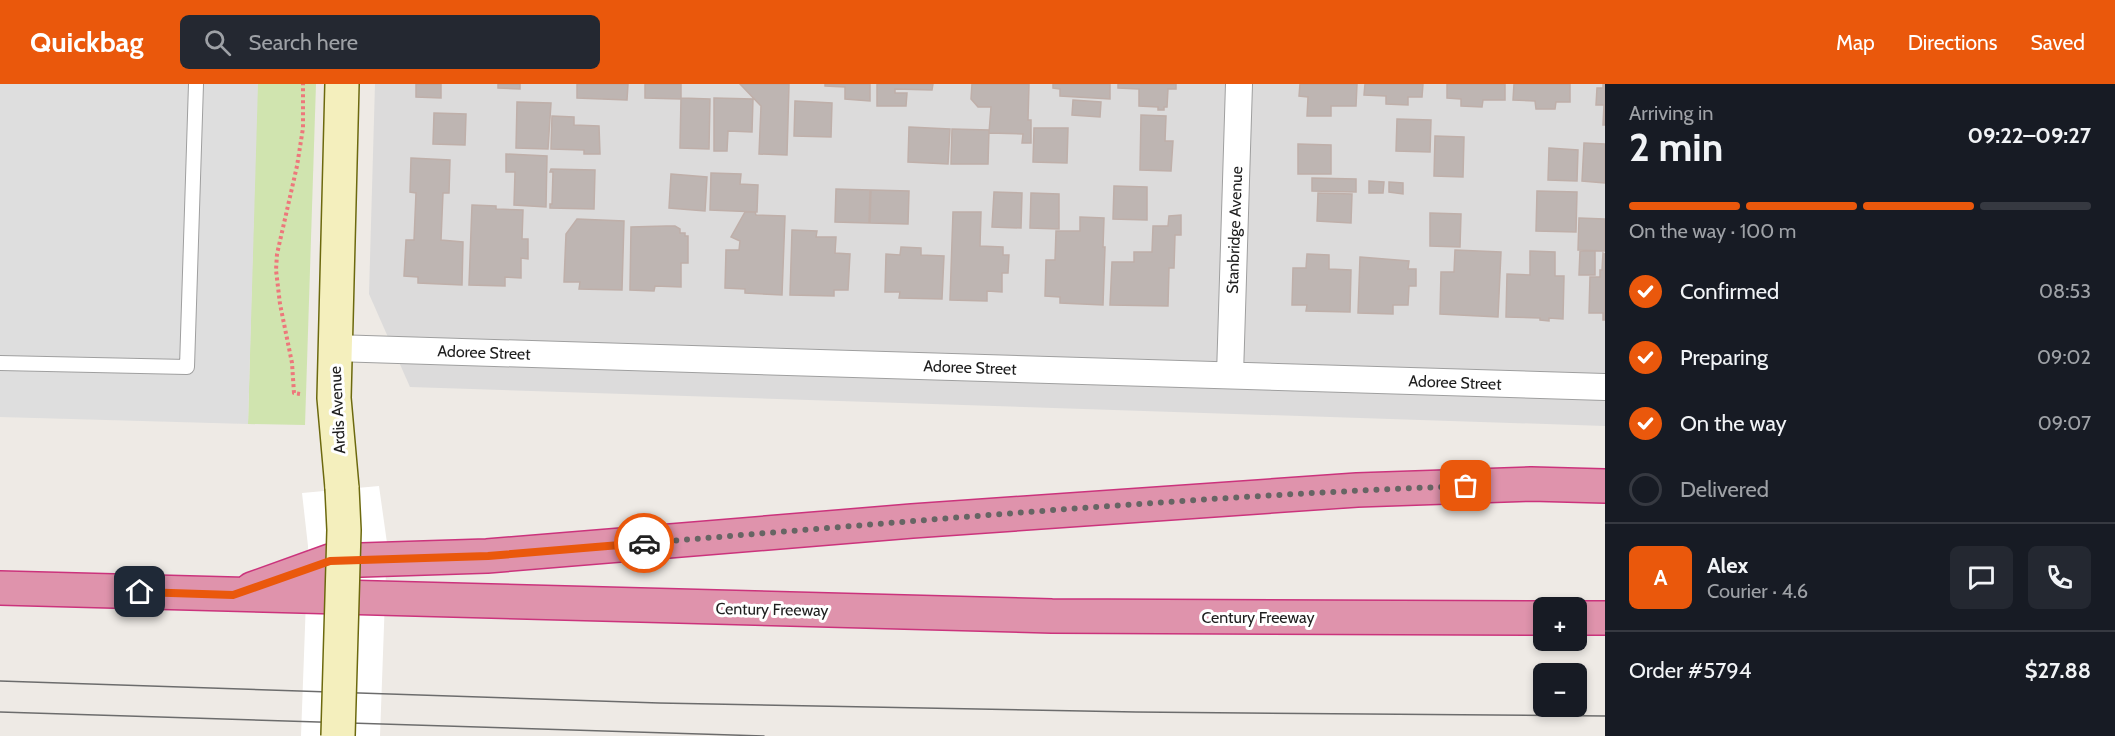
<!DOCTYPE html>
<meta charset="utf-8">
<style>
body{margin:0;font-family:Cabin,sans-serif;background:#242831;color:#f1f3f6;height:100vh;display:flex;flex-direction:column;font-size:22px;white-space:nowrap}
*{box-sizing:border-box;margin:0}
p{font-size:20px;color:#9ea1a6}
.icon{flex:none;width:33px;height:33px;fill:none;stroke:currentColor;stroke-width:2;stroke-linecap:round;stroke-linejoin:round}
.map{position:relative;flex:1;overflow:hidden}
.sheet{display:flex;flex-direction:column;background:#171b24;width:510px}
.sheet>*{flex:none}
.tools{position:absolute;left:1533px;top:513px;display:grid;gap:12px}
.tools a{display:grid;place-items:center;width:54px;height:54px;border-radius:9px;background:#171b24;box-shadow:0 3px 9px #0003;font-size:30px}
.pin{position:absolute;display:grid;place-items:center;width:51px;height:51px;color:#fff;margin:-26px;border-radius:12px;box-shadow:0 3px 9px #0006}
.courier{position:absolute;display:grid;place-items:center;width:60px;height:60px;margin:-30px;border:4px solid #ea580c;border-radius:50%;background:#fff;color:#222;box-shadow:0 2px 8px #0007}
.headline em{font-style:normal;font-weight:700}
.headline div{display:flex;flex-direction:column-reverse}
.headline{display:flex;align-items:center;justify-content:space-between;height:102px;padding:0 24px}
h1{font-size:39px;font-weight:700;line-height:45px}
.bar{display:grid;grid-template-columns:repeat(4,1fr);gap:9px 6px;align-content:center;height:72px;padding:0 24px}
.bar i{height:8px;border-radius:4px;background:#363941}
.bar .current{background:#ea580c}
.bar p{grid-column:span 4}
.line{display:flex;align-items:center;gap:15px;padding:0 24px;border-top:2px solid #363941}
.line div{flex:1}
.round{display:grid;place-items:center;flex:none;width:63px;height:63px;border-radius:9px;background:#242831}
ol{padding:0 24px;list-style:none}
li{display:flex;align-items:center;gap:18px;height:66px}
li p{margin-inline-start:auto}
li .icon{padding:6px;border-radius:50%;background:#ea580c;color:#fff;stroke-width:4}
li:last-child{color:#9ea1a6}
li i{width:33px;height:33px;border:3px solid #363941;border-radius:50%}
header{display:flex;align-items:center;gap:36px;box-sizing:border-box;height:84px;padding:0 30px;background:#ea580c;color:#fff}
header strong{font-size:28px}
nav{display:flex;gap:33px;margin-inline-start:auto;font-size:21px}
.search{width:420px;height:54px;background:#242831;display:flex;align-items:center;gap:15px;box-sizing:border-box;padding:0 21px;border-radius:9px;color:#9ea1a6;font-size:22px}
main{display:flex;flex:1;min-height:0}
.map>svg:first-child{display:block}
.residential{fill:#dcdbdb}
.grass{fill:#d0e4af}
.parking{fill:#dedede}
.pier{fill:#fff}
.building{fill:#beb5b2;stroke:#bfafa9;stroke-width:1.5}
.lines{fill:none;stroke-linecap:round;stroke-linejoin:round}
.lane-casing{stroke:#9f9f9f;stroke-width:16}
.street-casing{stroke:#9f9f9f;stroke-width:28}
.secondary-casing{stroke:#6c690e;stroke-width:36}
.highway-casing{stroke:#cb337c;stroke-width:36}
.path{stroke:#ed777b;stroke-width:4;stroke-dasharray:3 3;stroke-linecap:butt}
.lane{stroke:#fff;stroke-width:14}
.street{stroke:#fff;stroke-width:26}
.secondary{stroke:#f4efbd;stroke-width:33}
.highway{stroke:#df93ac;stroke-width:33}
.tram{stroke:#6c6c6c;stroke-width:1.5}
.secondary-bridge-casing{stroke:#6c690e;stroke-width:36;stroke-linecap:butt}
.secondary-bridge{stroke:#f4efbd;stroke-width:33}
.done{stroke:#676564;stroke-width:6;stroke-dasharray:0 10.8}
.route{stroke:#ea580c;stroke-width:8}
.labels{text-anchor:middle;stroke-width:6;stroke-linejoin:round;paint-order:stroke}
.street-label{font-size:16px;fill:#1e1e1e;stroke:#fff}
</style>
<header>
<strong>Quickbag</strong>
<div class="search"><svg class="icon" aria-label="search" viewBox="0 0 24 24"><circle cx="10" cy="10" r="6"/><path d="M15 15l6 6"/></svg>Search here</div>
<nav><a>Map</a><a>Directions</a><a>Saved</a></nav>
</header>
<main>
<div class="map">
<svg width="1605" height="652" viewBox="0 0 1605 652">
<rect width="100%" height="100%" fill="#eeeae5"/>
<path class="residential" d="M 375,0 L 1605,0 L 1605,342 L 410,303 L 369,210 Z"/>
<path class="grass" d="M 257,0 L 316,0 L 305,341 L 248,340 Z"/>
<path class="parking" d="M 0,0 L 258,0 L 248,340 L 0,333 Z"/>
<path class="pier" d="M 379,402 L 387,459 L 380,652 L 301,652 L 308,462 L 302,409 Z"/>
<path class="building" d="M 416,0 L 441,0 L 441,14 L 416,13 Z
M 498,0 L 520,0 L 520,5 L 498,4 Z
M 577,0 L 628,0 L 627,16 L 577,14 Z
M 645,0 L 681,0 L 681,15 L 645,14 Z
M 740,0 L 789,0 L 787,71 L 759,70 L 761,22 Z
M 825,0 L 870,0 L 870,17 L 845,15 L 845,3 L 825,2 Z
M 877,0 L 933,0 L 932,6 L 895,5 L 895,9 L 907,9 L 906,22 L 877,22 Z
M 972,0 L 1029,0 L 1028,36 L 1031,36 L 1031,59 L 1022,59 L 1023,50 L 989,49 L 991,23 L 978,23 L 971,15 Z
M 1053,0 L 1110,0 L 1110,15 L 1060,12 L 1060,5 L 1053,4 Z
M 1118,0 L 1176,0 L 1176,5 L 1168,5 L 1167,23 L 1164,23 L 1164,26 L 1158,26 L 1158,23 L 1139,22 L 1139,5 L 1118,4 Z
M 1300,0 L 1357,0 L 1356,22 L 1331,22 L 1331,32 L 1307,32 L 1308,13 L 1299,12 Z
M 1365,0 L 1423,0 L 1422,13 L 1408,13 L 1408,21 L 1386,20 L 1386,12 L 1364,11 Z
M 1447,0 L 1505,0 L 1505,16 L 1483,16 L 1482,23 L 1461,22 L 1461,15 L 1447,14 Z
M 1514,0 L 1570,0 L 1570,18 L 1556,18 L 1555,25 L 1536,25 L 1535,17 L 1513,16 Z
M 1603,0 L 1605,0 L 1605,41 L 1603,41 L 1604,21 L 1596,21 L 1597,4 L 1603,4 Z
M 681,14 L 710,15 L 709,65 L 680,64 Z
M 714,14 L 753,15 L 752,48 L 728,47 L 727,67 L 714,67 Z
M 1073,16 L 1101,18 L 1100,33 L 1072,31 Z
M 795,17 L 832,19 L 831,53 L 794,52 Z
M 517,18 L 551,19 L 548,65 L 516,64 Z
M 434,29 L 466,30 L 465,61 L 433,60 Z
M 1141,31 L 1166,32 L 1165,57 L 1173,57 L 1171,87 L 1140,86 Z
M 552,32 L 574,33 L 574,41 L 599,42 L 600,70 L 584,70 L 584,66 L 551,65 Z
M 1397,35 L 1431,36 L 1430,68 L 1396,67 Z
M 909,43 L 950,45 L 948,80 L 908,78 Z
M 1034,44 L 1068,44 L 1067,79 L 1033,78 Z
M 952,45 L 989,46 L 988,80 L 951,80 Z
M 1435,52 L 1464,53 L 1463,93 L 1434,92 Z
M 1584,59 L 1605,60 L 1605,99 L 1582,97 Z
M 1298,60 L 1331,61 L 1331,90 L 1298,90 Z
M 1549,64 L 1578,66 L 1577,97 L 1548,96 Z
M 506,70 L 547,72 L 546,123 L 514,121 L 515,88 L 506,88 Z
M 411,74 L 450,76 L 449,109 L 443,109 L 441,156 L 463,158 L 462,201 L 418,199 L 418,193 L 404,192 L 406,156 L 414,156 L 416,109 L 410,108 Z
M 551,85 L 595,86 L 594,125 L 550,124 L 550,120 L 552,120 L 553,88 L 550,88 Z
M 711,89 L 741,90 L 740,100 L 758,101 L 757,128 L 710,126 Z
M 671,90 L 707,93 L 705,127 L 669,124 Z
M 1312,94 L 1356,95 L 1356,108 L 1312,107 Z
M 1369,97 L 1384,98 L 1383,109 L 1369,109 Z
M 1389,98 L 1403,99 L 1403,110 L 1389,108 Z
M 1114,102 L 1147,103 L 1147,136 L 1113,135 Z
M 836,105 L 870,106 L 869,139 L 835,138 Z
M 871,106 L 909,107 L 908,140 L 870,139 Z
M 1537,107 L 1577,108 L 1576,148 L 1536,147 Z
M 994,108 L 1022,109 L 1021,144 L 992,143 Z
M 1031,109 L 1059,110 L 1059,145 L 1030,144 Z
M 1318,109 L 1352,110 L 1351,139 L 1317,137 Z
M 472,121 L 496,122 L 496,125 L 523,126 L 522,155 L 528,155 L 528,175 L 521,174 L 521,194 L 505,193 L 505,202 L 469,201 Z
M 745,128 L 755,128 L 756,131 L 785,132 L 782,211 L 745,209 L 745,205 L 725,204 L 726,166 L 739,166 L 740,157 L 731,153 Z
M 953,128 L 981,128 L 980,162 L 1003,163 L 1003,171 L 1009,171 L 1008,189 L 1002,189 L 1002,208 L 987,207 L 987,217 L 950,216 Z
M 1430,129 L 1461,130 L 1460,163 L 1430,162 Z
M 1181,131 L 1181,151 L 1175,151 L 1174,184 L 1169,184 L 1168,222 L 1110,221 L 1112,178 L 1134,178 L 1134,168 L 1152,168 L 1153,142 L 1168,142 L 1169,132 Z
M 1080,133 L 1104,134 L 1103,163 L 1105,163 L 1103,221 L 1060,219 L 1060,213 L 1045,212 L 1046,176 L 1055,176 L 1056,147 L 1080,147 Z
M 1579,134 L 1605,135 L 1605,167 L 1578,166 Z
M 577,135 L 624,137 L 622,206 L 579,205 L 580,198 L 564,198 L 566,150 Z
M 666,142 L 675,142 L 680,145 L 680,149 L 685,149 L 685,152 L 688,152 L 688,179 L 681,179 L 681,203 L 655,202 L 654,207 L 630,206 L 631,143 Z
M 792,146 L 817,147 L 816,153 L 836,153 L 835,169 L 850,170 L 848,206 L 834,206 L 834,212 L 790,211 Z
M 901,163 L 921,164 L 921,171 L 944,172 L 942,215 L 899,214 L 900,208 L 885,208 L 886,170 L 900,171 Z
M 1455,166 L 1501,168 L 1498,233 L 1440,230 L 1441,188 L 1454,188 Z
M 1530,167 L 1555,168 L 1555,192 L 1564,192 L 1563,235 L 1549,234 L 1549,237 L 1540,236 L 1540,234 L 1506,233 L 1507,190 L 1530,191 Z
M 1580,167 L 1595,167 L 1595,191 L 1579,191 Z
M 1603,169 L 1605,170 L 1605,236 L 1603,236 L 1603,229 L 1589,229 L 1590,193 L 1600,193 L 1600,186 L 1602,186 Z
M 1307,170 L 1329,171 L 1329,185 L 1351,186 L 1350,228 L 1306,227 L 1307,221 L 1292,221 L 1293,184 L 1306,184 Z
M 1360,173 L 1409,177 L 1408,185 L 1416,185 L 1416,202 L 1409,202 L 1408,221 L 1393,221 L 1393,230 L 1358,229 Z"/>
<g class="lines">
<defs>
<path id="lane" d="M 0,279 L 187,283 L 196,0"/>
<path id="street" d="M 334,264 L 1605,303
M 1230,291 L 1239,0"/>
<path id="secondary" d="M 342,404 L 334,314 L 342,0"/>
<path id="highway" d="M 0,504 L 1052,532 L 1544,534
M 252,505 L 330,477 L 487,472 L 912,437 L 1357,406 L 1531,400 L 1605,402
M 1576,534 L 1605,534"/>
</defs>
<use href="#lane" class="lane-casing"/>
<use href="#street" class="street-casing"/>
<use href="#secondary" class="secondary-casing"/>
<use href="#highway" class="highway-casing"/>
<path class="path" d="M 300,310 L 294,309 L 292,279 L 280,220 L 276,186 L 277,170 L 297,82 L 303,44 L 303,0"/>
<use href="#lane" class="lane"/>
<use href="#street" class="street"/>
<use href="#secondary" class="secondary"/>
<use href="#highway" class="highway"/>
<path class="tram" d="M 0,597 L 659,619 L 1136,628 L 1605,632
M 0,628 L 764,652"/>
<defs>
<path id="secondary-bridge" d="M 338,652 L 344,446 L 342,404"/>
</defs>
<use href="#secondary-bridge" class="secondary-bridge-casing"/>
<use href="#secondary-bridge" class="secondary-bridge"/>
</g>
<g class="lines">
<path class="done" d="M 644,459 C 917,437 1192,412 1466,402"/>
<path class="route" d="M 140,508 L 233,511 L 330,477 L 488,472 L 644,459"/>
</g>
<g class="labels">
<g class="street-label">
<text transform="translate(1234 146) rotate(-88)" y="6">Stanbridge Avenue</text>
<text transform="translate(484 268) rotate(2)" y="6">Adoree Street</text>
<text transform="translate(970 283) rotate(2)" y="6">Adoree Street</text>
<text transform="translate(1455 298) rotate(2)" y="6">Adoree Street</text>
<text transform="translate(337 326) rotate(-93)" y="6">Ardis Avenue</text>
<text transform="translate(772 525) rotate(1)" y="6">Century Freeway</text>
<text x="1258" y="539">Century Freeway</text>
</g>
</g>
</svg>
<div class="tools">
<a>+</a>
<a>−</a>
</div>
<div class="pin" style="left:1466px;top:402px;background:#ea580c"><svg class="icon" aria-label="bag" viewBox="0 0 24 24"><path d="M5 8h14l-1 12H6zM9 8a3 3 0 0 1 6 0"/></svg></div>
<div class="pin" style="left:140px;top:508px;background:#1f2937"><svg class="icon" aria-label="home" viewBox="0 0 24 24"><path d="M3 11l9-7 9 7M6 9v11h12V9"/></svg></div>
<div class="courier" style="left:644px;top:459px"><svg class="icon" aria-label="car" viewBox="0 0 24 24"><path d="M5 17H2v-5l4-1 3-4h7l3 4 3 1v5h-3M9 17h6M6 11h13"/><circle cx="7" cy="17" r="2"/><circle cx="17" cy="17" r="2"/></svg></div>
</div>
<section class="sheet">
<div class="headline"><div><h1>2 min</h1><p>Arriving in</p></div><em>09:22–09:27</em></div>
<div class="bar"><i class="current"></i><i class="current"></i><i class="current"></i><i></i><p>On the way · 100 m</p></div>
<ol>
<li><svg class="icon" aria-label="check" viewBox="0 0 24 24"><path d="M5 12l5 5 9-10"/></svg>Confirmed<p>08:53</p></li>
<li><svg class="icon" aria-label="check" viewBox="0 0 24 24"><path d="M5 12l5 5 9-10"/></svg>Preparing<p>09:02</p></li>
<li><svg class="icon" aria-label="check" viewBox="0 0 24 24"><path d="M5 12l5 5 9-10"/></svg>On the way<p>09:07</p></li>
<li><i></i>Delivered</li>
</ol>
<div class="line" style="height:108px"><b class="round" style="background:#ea580c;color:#fff">A</b><div><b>Alex</b><p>Courier · 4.6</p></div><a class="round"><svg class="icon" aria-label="chat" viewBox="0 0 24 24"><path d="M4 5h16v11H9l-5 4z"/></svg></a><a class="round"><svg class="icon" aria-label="phone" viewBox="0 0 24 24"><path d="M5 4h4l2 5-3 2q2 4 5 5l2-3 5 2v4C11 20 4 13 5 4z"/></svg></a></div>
<div class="line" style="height:78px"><div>Order #5794</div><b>$27.88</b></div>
</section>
</main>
